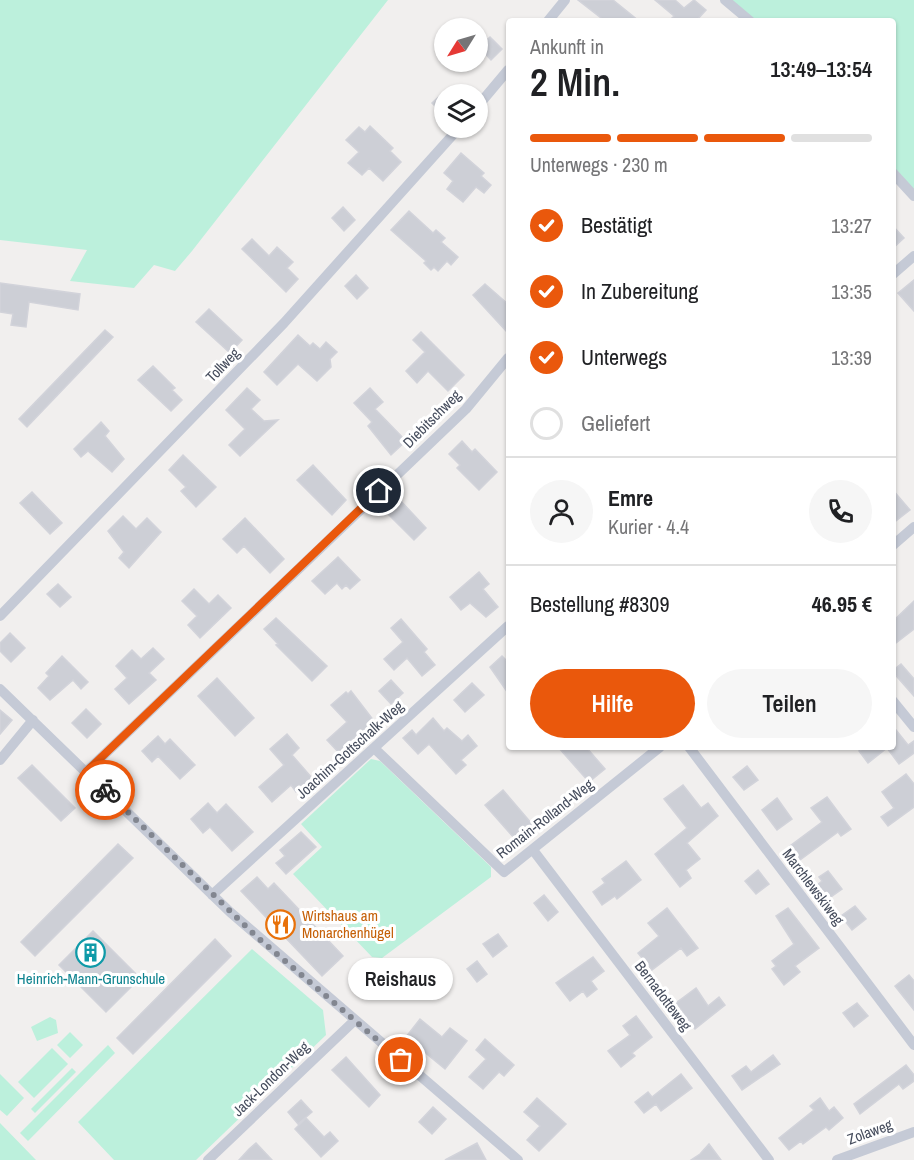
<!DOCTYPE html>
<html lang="de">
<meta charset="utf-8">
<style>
body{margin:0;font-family:"Archivo Narrow",sans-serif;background:#f6f6f6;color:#202124;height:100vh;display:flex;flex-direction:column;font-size:22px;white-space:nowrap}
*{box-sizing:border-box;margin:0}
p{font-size:20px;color:#757577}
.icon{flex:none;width:33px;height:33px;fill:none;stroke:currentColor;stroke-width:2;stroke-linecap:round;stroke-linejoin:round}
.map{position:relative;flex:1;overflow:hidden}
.side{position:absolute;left:506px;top:18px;width:390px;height:732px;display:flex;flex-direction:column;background:#fff;border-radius:6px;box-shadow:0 2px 4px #0004}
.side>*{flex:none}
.needle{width:39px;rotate:233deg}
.controls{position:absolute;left:434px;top:18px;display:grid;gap:12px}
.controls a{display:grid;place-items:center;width:54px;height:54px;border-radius:50%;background:#fff;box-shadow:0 2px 4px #0004;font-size:30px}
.pin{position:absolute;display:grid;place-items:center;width:51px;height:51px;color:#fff;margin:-26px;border:3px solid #fff;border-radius:50%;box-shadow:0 2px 6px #0007}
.courier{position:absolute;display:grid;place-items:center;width:60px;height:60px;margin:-30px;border:4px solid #ea580c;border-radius:50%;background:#fff;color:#222;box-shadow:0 2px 8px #0007}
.bubble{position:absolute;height:42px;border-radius:21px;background:#fff;box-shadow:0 2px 4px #0004;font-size:20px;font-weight:600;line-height:42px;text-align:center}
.head em{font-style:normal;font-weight:600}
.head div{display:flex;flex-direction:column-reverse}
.head{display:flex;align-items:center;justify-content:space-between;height:102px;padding:0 24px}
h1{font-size:39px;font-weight:600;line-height:45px}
.bar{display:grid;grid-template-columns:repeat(4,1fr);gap:9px 6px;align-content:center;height:72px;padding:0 24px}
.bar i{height:8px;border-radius:4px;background:#e0e0e0}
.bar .active{background:#ea580c}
.bar p{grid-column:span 4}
.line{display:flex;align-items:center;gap:15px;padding:0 24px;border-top:2px solid #e0e0e0}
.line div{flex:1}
.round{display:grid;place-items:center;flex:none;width:63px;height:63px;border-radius:32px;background:#f6f6f6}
ol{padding:0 24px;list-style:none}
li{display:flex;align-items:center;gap:18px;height:66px}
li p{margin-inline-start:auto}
li .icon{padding:6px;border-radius:50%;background:#ea580c;color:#fff;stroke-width:4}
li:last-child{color:#757577}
li i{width:33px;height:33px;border:3px solid #e0e0e0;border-radius:50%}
.primary-button{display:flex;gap:12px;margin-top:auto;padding:12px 24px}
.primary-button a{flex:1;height:69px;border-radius:36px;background:#ea580c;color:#fff;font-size:24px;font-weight:600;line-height:69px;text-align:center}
.primary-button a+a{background:#f6f6f6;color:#202124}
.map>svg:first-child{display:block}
.green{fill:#bcf0dc}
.building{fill:#cdcfd6;stroke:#d2d3da;stroke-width:1.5}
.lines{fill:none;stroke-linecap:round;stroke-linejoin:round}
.street{stroke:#c5cad6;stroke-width:10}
.done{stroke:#828690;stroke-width:6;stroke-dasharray:0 10.8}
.route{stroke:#ea580c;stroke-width:8}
.labels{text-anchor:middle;stroke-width:6;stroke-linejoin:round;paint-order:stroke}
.street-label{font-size:15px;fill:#464d5d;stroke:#fff}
.food-label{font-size:15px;fill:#c56008;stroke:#fff;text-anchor:start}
.culture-label{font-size:15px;fill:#0d838f;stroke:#fff}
</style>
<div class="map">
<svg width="914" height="1160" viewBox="0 0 914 1160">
<rect width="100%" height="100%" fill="#f1efee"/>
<path class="green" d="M 0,0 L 388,0 L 192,251 L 175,271 L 154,265 L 134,288 L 70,281 L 87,250 L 0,240 Z
M 729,0 L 914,0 L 914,191 L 893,166 L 892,21 L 754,21 Z
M 371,759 L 380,761 L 491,867 L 491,877 L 382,958 L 372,957 L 293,874 L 322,847 L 301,824 Z
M 252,949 L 323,1010 L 326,1035 L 196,1160 L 114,1160 L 78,1122 Z
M 50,1017 L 56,1020 L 58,1033 L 37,1041 L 31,1027 Z
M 70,1032 L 83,1045 L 70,1058 L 57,1045 Z
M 108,1045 L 115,1053 L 28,1141 L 20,1133 Z
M 52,1048 L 68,1064 L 34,1098 L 18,1082 Z
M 72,1068 L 76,1072 L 35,1113 L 31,1109 Z
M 0,1074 L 24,1098 L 7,1116 L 0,1110 Z
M 0,1123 L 35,1159 L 36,1160 L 0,1160 Z"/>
<path class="building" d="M 578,0 L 613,0 L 639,21 L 605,21 Z
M 655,0 L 675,0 L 684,8 L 694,0 L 706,10 L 696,21 L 669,21 L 674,16 Z
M 490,37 L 502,49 L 491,60 L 479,47 Z
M 444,92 L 444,115 L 432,103 Z
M 370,126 L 393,148 L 390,151 L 401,162 L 383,181 L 369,168 L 362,175 L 348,163 L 359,152 L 346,140 L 359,127 L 365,132 Z
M 461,153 L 484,173 L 481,176 L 491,185 L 484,193 L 476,187 L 463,202 L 447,189 L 453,181 L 444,173 Z
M 343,207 L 355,220 L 344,231 L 332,218 Z
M 409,211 L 433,233 L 436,230 L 445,238 L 441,242 L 458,257 L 451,265 L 447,261 L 438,271 L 434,267 L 431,270 L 424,263 L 426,261 L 391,230 Z
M 892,225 L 904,238 L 892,249 Z
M 252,239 L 269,256 L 277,247 L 293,262 L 287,268 L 298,279 L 286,292 L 242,249 Z
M 356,275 L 368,288 L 357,299 L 345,286 Z
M 914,280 L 914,311 L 898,293 Z
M 0,283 L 80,294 L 78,310 L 29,302 L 26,327 L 11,325 L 13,314 L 0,312 Z
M 485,284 L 508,304 L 508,333 L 473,295 Z
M 209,309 L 242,340 L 230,353 L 196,322 Z
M 105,330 L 113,337 L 27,427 L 19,419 Z
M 421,332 L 464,375 L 448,391 L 428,371 L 417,383 L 406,371 L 425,352 L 413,340 Z
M 298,335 L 310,346 L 313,343 L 320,349 L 326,342 L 337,352 L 330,359 L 331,367 L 317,381 L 298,364 L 277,385 L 264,372 Z
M 153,366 L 175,388 L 172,390 L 182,400 L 171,411 L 138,380 Z
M 247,388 L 260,400 L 251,409 L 264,421 L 278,420 L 240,456 L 229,445 L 245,429 L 226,410 Z
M 370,388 L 383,402 L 375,409 L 406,441 L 391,455 L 368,426 L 372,422 L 354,403 Z
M 101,422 L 109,431 L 105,436 L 124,459 L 112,472 L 88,451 L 81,457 L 74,449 Z
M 462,441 L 472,452 L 475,449 L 497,472 L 479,490 L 457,468 L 460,465 L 449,454 Z
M 183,455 L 216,487 L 196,507 L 181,491 L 186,487 L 169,470 Z
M 313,465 L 346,500 L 332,515 L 297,480 Z
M 892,489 L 910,510 L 892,524 Z
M 32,492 L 62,523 L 50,534 L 20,503 Z
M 399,499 L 426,528 L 414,540 L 386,512 Z
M 123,516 L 136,529 L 147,518 L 161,532 L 129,568 L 119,558 L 124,552 L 108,531 Z
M 245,518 L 284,559 L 270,573 L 244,546 L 237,553 L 223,539 Z
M 338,557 L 360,580 L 350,589 L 346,585 L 342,589 L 337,583 L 325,594 L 312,581 Z
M 479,572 L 489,584 L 483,589 L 498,607 L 486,617 L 470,603 L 461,610 L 450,597 Z
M 58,584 L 71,597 L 60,607 L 47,594 Z
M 194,589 L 209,604 L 218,595 L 231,608 L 200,638 L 188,625 L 197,616 L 182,601 Z
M 914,601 L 914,629 L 892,646 L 892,622 Z
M 276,618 L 327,666 L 312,681 L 276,645 L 278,644 L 264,629 Z
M 401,619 L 427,649 L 424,652 L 435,665 L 422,676 L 407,658 L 394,670 L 384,659 L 403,642 L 391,628 Z
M 10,633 L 25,648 L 11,662 L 0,651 L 0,643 Z
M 153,648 L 164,659 L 149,673 L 156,680 L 129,704 L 115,689 L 127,678 L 116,666 L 132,650 L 141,659 Z
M 62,656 L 88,682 L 81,689 L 73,680 L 50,700 L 38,688 L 49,676 L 46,673 Z
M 502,656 L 508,662 L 508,693 L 490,667 Z
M 901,664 L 914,679 L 914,696 L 892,671 Z
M 217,678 L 254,718 L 235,736 L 198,696 Z
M 391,680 L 403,693 L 391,704 L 379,691 Z
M 472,683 L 484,695 L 465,712 L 454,700 Z
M 351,691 L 374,721 L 347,744 L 349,746 L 340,754 L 327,740 L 347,722 L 331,705 L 346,692 L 348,694 Z
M 86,709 L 101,724 L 87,738 L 72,723 Z
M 0,710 L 12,720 L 0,734 Z
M 433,718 L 444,731 L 447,728 L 462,741 L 468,735 L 477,746 L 461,760 L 466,765 L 456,774 L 429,744 L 418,754 L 403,738 L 412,730 L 416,735 Z
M 892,725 L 908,745 L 914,741 L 914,753 L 899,764 L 887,748 L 868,763 L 859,751 L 866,747 L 892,747 Z
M 287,734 L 299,748 L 292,755 L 312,778 L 296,792 L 291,785 L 272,802 L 259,787 L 284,765 L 270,749 Z
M 158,736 L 165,744 L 170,739 L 195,765 L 180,779 L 158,756 L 152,762 L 142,751 Z
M 558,747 L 586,747 L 605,769 L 589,782 Z
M 32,765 L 75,808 L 61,821 L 18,778 Z
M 747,766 L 758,780 L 744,790 L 733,777 Z
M 906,774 L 914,784 L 914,807 L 888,826 L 881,817 L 894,808 L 882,792 Z
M 683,785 L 701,808 L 708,803 L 718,816 L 687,843 L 700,859 L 686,870 L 691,878 L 680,887 L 655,854 L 687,828 L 664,799 Z
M 503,790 L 532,824 L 515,839 L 485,805 Z
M 827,797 L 851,829 L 841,836 L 838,832 L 800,860 L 790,846 L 822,822 L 811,808 Z
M 777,798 L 792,819 L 777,830 L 762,810 Z
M 208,803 L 217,813 L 226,804 L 253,832 L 232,851 L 210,827 L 203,833 L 191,819 Z
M 301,832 L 316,847 L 286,874 L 276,863 L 285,856 L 280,850 Z
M 118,844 L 133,858 L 35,956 L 21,942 Z
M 626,861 L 641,880 L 617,899 L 615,896 L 602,905 L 593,892 L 605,883 L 602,879 Z
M 758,870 L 769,884 L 756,894 L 745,881 Z
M 828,871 L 842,889 L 828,899 L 817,885 L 822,881 L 819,877 Z
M 257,877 L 268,889 L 274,883 L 343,956 L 322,976 L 241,891 Z
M 544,895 L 558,912 L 548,921 L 534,903 Z
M 855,906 L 866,919 L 852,930 L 841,916 Z
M 667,908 L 698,948 L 687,956 L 681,948 L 652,970 L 638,953 L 659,936 L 648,923 Z
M 788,908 L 819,948 L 795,966 L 800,972 L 784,985 L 772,969 L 776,966 L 772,961 L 794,944 L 776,916 Z
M 93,931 L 140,978 L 106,1012 L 59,965 Z
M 498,934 L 507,946 L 493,957 L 483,944 Z
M 215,939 L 231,956 L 133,1054 L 117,1038 Z
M 593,957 L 604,971 L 591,981 L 597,989 L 587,997 L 583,991 L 570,1001 L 556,983 Z
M 477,961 L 487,974 L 477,982 L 467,969 Z
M 909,975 L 914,981 L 914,1010 L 895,986 Z
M 696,988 L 708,1006 L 719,997 L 725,1005 L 695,1029 L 676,1003 Z
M 857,1003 L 868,1016 L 854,1027 L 843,1013 Z
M 636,1016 L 652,1037 L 632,1053 L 635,1056 L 621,1067 L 608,1051 L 630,1035 L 623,1026 Z
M 420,1019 L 442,1037 L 450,1028 L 467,1041 L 445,1069 L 406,1037 Z
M 485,1039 L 514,1065 L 504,1076 L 499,1072 L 483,1089 L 469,1077 L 486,1059 L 476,1050 Z
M 773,1055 L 780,1064 L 742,1090 L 732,1076 L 746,1066 L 751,1072 Z
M 346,1057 L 380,1095 L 369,1107 L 332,1070 Z
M 906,1065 L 914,1075 L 914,1081 L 903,1089 L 899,1084 L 860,1114 L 854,1104 Z
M 681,1074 L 692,1088 L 661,1111 L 656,1104 L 644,1113 L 635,1102 L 648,1092 L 652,1097 Z
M 537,1098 L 566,1124 L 539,1151 L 527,1140 L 540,1126 L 524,1112 Z
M 820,1098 L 829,1111 L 834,1107 L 843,1118 L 829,1130 L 826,1127 L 803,1144 L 801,1141 L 789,1150 L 779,1138 L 814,1110 L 810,1106 Z
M 301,1100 L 312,1112 L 298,1124 L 288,1112 Z
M 433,1107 L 446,1119 L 432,1134 L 419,1122 Z
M 306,1118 L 324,1137 L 330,1132 L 338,1141 L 321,1157 L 295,1129 Z
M 256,1143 L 272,1160 L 239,1160 L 249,1149 Z
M 477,1143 L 486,1160 L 445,1160 Z
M 709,1144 L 721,1160 L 691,1160 L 700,1154 Z"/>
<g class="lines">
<path class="street" d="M 725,0 L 750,21
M 548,21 L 565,0
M 477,107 L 508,70
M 892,172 L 914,196
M 892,275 L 914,256
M 892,546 L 914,527
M 0,616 L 284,323 L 459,128
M 0,689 L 230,912 L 518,1160
M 892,700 L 914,727
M 689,747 L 914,1045
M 374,748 L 504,872 L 660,747
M 0,760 L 33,720
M 86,772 L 466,409 L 508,358
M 533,850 L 769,1160
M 212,895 L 508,626
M 208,1160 L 354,1021
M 837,1160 L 914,1132"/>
</g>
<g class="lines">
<path class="done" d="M 105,790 L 257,937 L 401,1060"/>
<path class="route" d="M 105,790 L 86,772 L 379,491"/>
</g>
<defs>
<symbol id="restaurant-ring" viewBox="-11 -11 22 22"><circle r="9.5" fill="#fff" stroke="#e8710a" stroke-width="1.5"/><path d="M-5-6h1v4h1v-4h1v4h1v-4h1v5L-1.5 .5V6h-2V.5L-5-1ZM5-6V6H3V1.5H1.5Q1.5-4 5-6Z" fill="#e8710a"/></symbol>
<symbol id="building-ring" viewBox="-11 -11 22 22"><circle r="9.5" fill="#fff" stroke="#0f9aa8" stroke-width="1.5"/><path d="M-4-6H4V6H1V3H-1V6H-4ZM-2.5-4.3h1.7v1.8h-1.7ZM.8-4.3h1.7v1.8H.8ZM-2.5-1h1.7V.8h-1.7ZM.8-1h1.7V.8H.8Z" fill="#0f9aa8"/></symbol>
</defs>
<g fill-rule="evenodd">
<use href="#restaurant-ring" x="264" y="908" width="33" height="33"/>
<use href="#building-ring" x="74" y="936" width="33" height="33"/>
</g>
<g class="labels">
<g class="street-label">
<text transform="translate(223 365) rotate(-46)" y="5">Tollweg</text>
<text transform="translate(432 419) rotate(-45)" y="5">Diebitschweg</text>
<text transform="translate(350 750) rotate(-42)" y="5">Joachim-Gottschalk-Weg</text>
<text transform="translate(545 819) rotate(-38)" y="5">Romain-Rolland-Weg</text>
<text transform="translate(813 887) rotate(53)" y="5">Marchlewskiweg</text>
<text transform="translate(663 996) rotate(53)" y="5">Bernadotteweg</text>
<text transform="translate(271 1079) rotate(-44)" y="5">Jack-London-Weg</text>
<text transform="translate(870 1132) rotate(-20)" y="5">Zolaweg</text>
</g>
<g class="food-label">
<text x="302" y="921">Wirtshaus am<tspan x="302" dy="17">Monarchenhügel</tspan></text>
</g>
<g class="culture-label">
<text x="91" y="984">Heinrich-Mann-Grunschule</text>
</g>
</g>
</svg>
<div class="controls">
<a><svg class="needle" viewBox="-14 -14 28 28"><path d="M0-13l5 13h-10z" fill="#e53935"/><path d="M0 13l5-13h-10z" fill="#757577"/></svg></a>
<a><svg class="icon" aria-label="layers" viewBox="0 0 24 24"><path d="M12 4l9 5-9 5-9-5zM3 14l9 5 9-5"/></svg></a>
</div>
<div class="pin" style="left:401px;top:1060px;background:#ea580c"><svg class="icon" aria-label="bag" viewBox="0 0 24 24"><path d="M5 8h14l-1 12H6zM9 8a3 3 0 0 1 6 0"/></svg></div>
<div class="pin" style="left:379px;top:491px;background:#1f2937"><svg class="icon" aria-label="home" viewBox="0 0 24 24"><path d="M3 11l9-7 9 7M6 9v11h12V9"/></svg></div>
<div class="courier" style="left:105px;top:790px"><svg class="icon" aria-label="bike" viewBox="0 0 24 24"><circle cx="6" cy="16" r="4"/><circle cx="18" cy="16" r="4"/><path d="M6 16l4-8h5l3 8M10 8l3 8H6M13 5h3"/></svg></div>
<div class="bubble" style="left:348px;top:958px;width:105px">Reishaus</div>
<section class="side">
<div class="head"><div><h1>2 Min.</h1><p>Ankunft in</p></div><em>13:49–13:54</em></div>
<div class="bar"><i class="active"></i><i class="active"></i><i class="active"></i><i></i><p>Unterwegs · 230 m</p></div>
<ol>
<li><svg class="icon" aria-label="check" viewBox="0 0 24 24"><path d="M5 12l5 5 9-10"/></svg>Bestätigt<p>13:27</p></li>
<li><svg class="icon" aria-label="check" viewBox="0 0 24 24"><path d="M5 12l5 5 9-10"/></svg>In Zubereitung<p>13:35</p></li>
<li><svg class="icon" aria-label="check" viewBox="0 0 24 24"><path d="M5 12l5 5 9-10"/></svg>Unterwegs<p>13:39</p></li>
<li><i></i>Geliefert</li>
</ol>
<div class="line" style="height:108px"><a class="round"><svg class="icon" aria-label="person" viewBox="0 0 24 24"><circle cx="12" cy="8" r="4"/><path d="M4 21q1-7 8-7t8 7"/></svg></a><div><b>Emre</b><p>Kurier · 4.4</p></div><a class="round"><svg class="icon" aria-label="phone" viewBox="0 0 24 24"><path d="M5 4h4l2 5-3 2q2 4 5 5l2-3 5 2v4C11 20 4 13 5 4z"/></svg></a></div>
<div class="line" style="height:78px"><div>Bestellung #8309</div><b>46.95 €</b></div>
<div class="primary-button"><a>Hilfe</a><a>Teilen</a></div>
</section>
</div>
